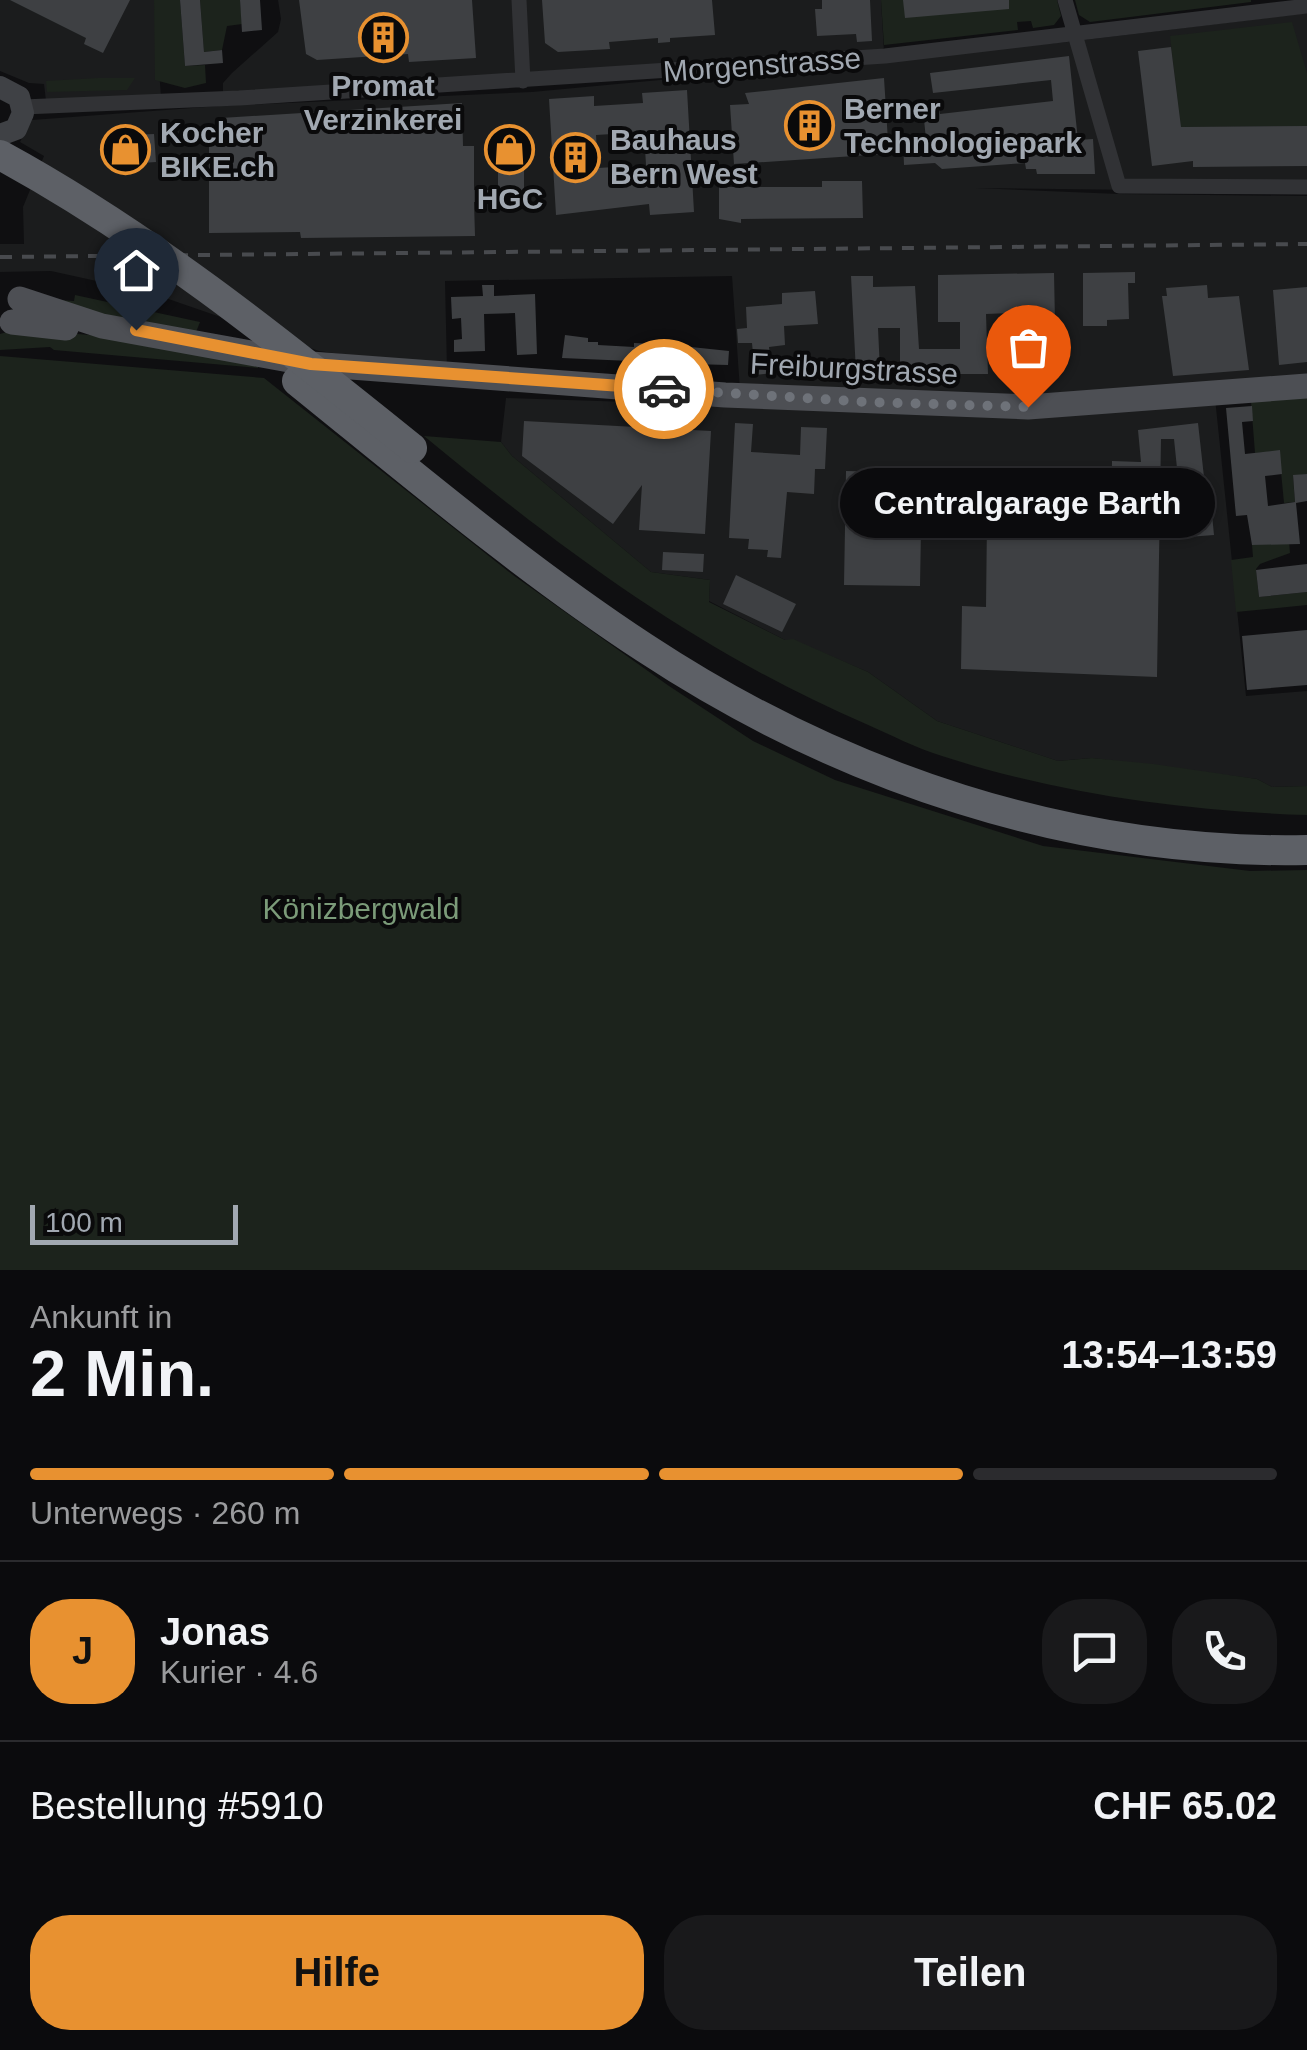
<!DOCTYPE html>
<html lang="de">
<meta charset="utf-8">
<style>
body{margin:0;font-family:Arial,sans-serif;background:#19191b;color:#f1f3f6;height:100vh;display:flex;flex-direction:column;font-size:38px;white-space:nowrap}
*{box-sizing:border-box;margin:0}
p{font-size:32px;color:#9a9b9d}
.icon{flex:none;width:55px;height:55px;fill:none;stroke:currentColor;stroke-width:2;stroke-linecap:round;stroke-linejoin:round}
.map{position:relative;height:1270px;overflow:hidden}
.drawer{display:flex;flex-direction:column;background:#0b0b0d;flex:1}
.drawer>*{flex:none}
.scale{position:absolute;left:30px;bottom:25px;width:208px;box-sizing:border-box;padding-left:10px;border:5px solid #a1a8b1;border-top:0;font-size:28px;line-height:35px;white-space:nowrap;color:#a1a8b1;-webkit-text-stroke:8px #0a0a0b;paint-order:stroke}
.pin{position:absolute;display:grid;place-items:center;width:85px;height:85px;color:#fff;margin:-102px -42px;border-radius:50% 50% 50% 0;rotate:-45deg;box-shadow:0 0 10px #0007}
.pin .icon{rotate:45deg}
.courier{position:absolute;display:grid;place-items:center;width:100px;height:100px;margin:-50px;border:8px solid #e89130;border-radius:50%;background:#fff;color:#222;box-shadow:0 2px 12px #0007}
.bubble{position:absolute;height:70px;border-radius:35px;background:#0b0b0d;box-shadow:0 2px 8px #0004,0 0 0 2px #2b2b2e;font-size:32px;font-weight:700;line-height:70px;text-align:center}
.head em{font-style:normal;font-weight:700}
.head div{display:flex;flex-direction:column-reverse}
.head{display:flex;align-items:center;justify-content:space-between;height:170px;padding:0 30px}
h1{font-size:65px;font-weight:700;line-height:75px}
.bar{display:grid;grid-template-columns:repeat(4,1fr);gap:15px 10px;align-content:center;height:120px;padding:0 30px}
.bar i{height:12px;border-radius:8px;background:#2b2b2e}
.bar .on{background:#e89130}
.bar p{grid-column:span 4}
.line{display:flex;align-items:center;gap:25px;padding:0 30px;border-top:2px solid #2b2b2e}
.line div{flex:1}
.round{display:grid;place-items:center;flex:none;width:105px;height:105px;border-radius:40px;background:#19191b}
.action{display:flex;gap:20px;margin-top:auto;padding:20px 30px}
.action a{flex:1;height:115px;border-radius:40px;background:#e89130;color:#111;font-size:40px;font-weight:700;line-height:115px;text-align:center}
.action a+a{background:#19191b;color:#f1f3f6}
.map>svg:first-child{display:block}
.built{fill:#1b1c1d}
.green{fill:#1c231c}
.building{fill:#3e4043;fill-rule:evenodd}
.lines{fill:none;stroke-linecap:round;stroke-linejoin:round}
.street{stroke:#313235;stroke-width:15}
.secondary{stroke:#3f4145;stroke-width:22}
.primary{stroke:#4d4f54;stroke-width:25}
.highway{stroke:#5d6066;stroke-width:30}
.rail{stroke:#484a4e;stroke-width:4;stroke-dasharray:12 10;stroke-linecap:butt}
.highway-bridge{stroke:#5d6066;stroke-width:30}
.done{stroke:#6e7279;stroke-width:10;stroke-dasharray:0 18}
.route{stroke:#e89130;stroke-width:12}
.labels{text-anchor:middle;stroke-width:8;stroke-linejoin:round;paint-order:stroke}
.street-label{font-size:30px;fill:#a1a8b1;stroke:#0a0a0b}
.poi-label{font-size:30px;font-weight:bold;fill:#a1a8b1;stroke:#0a0a0b;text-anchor:start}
.park-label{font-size:30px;fill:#7b9b79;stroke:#0a0a0b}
</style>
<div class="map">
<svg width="1307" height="1270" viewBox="0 0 1307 1270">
<rect width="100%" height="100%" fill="#0f0f11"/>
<path class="built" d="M 0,0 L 154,0 L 161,97 L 46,101 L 44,84 L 29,83 L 0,71 Z
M 278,0 L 881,0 L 884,52 L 223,96 L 223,83 L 232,73 L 278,32 L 281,19 Z
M 1307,13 L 1307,192 L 975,188 L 1119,194 L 1307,196 L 1307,381 L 1069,398 L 740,390 L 732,276 L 445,281 L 447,369 L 319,351 L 151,293 L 51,271 L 0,272 L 0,244 L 24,244 L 23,207 L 44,156 L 20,142 L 32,120 L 219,106 L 532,92 L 1067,42 Z
M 506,398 L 1028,415 L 1215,398 L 1246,696 L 1307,691 L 1307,786 L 1272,787 L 1257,779 L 1092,758 L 1058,761 L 937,721 L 868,672 L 793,640 L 785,640 L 709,601 L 710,580 L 651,572 L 512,456 L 501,442 Z"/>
<path class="green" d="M 154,0 L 180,0 L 185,66 L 205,65 L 206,83 L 185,88 L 155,80 Z
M 200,0 L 240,0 L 242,24 L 227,26 L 222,50 L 204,52 Z
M 881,0 L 1057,0 L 1061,16 L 1054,25 L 1033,28 L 1031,21 L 1017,22 L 1018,30 L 884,45 Z
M 1075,0 L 1251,0 L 1251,2 L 1090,22 L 1079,15 Z
M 1292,22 L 1307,73 L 1307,126 L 1181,127 L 1170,36 Z
M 98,78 L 135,78 L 127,90 L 47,92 L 46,81 Z
M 75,295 L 200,322 L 196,332 L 101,315 L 44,299 L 74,301 Z
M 17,329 L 102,336 L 258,365 L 258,368 L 54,350 L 50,347 L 0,350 L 0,334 Z
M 0,356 L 264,378 L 513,575 L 669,686 L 753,741 L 835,780 L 1043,846 L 1250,871 L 1307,870 L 1307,1270 L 0,1270 Z
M 1307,397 L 1307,474 L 1293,476 L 1295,502 L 1284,503 L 1279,451 L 1255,453 L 1251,402 Z
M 424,436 L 501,442 L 512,456 L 651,572 L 710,580 L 709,602 L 785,640 L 793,639 L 868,672 L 937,721 L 1058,761 L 1092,758 L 1153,764 L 1257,779 L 1272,787 L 1307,786 L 1307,815 C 1185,811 1059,794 942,756 C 916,748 891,735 866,724 C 697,651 565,552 424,436 Z
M 1289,541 L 1290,553 L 1260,564 L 1256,569 L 1259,597 L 1307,592 L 1307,605 L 1236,612 L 1231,560 L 1253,557 L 1252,545 Z"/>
<path class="building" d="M 10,0 L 130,0 L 103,53 L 84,44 L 86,38 Z
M 180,0 L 200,0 L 204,52 L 222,50 L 223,63 L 185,66 Z
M 240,0 L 260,0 L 262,30 L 242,32 Z
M 299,0 L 472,0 L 476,58 L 409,62 L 408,54 L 317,60 L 306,54 Z
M 542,0 L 712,0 L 715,35 L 670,38 L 670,42 L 658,43 L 658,38 L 609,42 L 610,49 L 558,52 L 545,43 Z
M 822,0 L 870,0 L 872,41 L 857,42 L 856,34 L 817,36 L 815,9 L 822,9 Z
M 903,0 L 1009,0 L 1009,9 L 905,18 Z
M 1171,47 L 1181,127 L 1307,126 L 1307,166 L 1193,167 L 1193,161 L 1152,166 L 1138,51 Z
M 1069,56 L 1078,140 L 1093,139 L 1095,174 L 1037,174 L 1036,169 L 1026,169 L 1025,163 L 942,169 L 935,163 L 904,165 L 903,140 L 926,139 L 923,110 L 939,108 L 940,114 L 1053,101 L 1051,80 L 933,93 L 930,73 Z
M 884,78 L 888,141 L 898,140 L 884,154 L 734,164 L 730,105 L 749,104 L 745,93 Z
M 687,90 L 694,212 L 650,215 L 649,204 L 556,215 L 549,99 L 594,96 L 594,106 L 643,103 L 642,93 ZM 644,132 L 646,165 L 598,168 L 596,135 Z
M 462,103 L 463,146 L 474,146 L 474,190 L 498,190 L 498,144 L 524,144 L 524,203 L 474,202 L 475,236 L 301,238 L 300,232 L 209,233 L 209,145 L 221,145 L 221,118 Z
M 154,134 L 156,162 L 112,165 L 110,136 Z
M 822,181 L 862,181 L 863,218 L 741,219 L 741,223 L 719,219 L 719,187 L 822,187 Z
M 1135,272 L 1135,283 L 1128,283 L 1129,319 L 1107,320 L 1107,326 L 1083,326 L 1083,273 Z
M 1054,273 L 1056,371 L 1011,375 L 1011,313 L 986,314 L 988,374 L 907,374 L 907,367 L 900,367 L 900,328 L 878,328 L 880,371 L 856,372 L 851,276 L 873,276 L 873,287 L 915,286 L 919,349 L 960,349 L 960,322 L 938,322 L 938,275 Z
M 482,285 L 494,285 L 494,296 L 535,294 L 537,354 L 517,355 L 515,313 L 484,314 L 485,351 L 454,352 L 454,340 L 462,339 L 461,318 L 452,319 L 451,297 L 483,296 Z
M 1207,285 L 1208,298 L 1239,296 L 1249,370 L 1173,376 L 1162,296 L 1167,296 L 1166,288 Z
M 1307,287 L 1307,362 L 1279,365 L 1273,290 Z
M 815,291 L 818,324 L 784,326 L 785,345 L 769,347 L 772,373 L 755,375 L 752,343 L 738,343 L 737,329 L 747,328 L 746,307 L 782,304 L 782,293 Z
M 565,335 L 588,338 L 588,342 L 598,342 L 598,345 L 634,347 L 634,343 L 654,344 L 653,362 L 562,358 Z
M 691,347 L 729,351 L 728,365 L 691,364 Z
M 1252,406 L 1253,421 L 1242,422 L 1245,454 L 1280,450 L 1282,474 L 1265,476 L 1268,506 L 1295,502 L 1293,475 L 1307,474 L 1307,501 L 1296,503 L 1300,544 L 1252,545 L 1247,515 L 1236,516 L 1226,408 Z
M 524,421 L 711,431 L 705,534 L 639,530 L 642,485 L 613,524 L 522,456 Z
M 735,423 L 753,424 L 751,452 L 800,455 L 801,427 L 827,428 L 825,469 L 815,469 L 814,494 L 787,492 L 781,558 L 767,557 L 768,550 L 748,549 L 749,539 L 729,538 Z
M 1198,423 L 1207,504 L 1211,504 L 1214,535 L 1188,537 L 1185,506 L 1181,507 L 1174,439 L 1161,439 L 1157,677 L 961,669 L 962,606 L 986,607 L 987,520 L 1111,521 L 1112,461 L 1141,462 L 1138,430 Z
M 846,471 L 922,473 L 920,586 L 844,585 Z
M 663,552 L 704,554 L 703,572 L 662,570 Z
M 1307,564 L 1307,592 L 1259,597 L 1256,570 Z
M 736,575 L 796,604 L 782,632 L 723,604 Z
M 1307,630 L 1307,685 L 1247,690 L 1242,636 Z"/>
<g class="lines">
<path class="street" d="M 519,0 L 523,81
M 1065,0 L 1119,186 L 1307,187
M 23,107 L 239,98 L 885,56 L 1307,6"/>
<path class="secondary" d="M 0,87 L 19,97 L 23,113 L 16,129 L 0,135"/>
<path class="primary" d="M 20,299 L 102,326 L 311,364 L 725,395 L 1028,407 L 1307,386
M 12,322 L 66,328"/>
<path class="highway" d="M 297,381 C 411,473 523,568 645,648 C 841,777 1071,855 1307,850"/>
<path class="rail" d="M 0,257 L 1307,244"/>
<path class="highway-bridge" d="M 0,155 C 149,236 280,342 412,448"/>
</g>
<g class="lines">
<path class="done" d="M 664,389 L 867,402 L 1028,407"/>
<path class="route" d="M 136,330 L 311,364 L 664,389"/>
</g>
<defs>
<symbol id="building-ring" viewBox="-11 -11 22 22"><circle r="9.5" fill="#0a0a0b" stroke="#e89130" stroke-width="1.5"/><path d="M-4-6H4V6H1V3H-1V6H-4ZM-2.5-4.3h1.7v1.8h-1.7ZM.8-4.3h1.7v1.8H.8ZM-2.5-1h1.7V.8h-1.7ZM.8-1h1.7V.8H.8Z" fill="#e89130"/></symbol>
<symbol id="shop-ring" viewBox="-11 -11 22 22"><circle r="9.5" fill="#0a0a0b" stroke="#e89130" stroke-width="1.5"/><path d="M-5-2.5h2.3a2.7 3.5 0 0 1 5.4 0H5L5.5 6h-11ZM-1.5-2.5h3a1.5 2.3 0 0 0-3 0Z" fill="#e89130"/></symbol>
</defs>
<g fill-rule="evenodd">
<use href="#building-ring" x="356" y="10" width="55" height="55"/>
<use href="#building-ring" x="782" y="98" width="55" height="55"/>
<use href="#shop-ring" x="98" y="122" width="55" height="55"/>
<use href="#shop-ring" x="482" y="122" width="55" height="55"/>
<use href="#building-ring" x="548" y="130" width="55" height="55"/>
</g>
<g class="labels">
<g class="street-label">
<text transform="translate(762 65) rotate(-4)" y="10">Morgenstrasse</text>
<text transform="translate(854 369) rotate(3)" y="10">Freiburgstrasse</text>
</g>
<g class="poi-label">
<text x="383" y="96" text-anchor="middle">Promat<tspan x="383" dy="34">Verzinkerei</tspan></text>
<text x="844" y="119">Berner<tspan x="844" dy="34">Technologiepark</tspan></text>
<text x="160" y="143">Kocher<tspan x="160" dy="34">BIKE.ch</tspan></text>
<text x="610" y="150">Bauhaus<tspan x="610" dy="34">Bern West</tspan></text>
<text x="510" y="209" text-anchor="middle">HGC</text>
</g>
<g class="park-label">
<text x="361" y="919">Könizbergwald</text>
</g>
</g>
</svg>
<div class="scale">100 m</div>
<div class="pin" style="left:1028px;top:407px;background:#ea580c"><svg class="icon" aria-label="bag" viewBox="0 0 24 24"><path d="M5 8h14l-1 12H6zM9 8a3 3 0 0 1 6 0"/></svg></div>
<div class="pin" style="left:136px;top:330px;background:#1f2937"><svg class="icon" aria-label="home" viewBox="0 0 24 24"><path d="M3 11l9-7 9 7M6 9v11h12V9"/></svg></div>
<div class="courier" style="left:664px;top:389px"><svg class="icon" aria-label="car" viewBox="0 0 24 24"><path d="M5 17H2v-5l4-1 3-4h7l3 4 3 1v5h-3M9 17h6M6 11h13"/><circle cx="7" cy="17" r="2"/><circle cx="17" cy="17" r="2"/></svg></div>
<div class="bubble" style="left:840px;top:468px;width:375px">Centralgarage Barth</div>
</div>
<section class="drawer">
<div class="head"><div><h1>2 Min.</h1><p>Ankunft in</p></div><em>13:54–13:59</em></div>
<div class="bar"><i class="on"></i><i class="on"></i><i class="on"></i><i></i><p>Unterwegs · 260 m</p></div>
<div class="line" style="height:180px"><b class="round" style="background:#e89130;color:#111">J</b><div><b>Jonas</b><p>Kurier · 4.6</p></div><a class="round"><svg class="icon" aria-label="chat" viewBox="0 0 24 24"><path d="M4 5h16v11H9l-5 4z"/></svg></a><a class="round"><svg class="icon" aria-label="phone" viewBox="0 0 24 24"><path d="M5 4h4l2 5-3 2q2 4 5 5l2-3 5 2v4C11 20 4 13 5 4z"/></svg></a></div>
<div class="line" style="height:130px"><div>Bestellung #5910</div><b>CHF 65.02</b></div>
<div class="action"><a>Hilfe</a><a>Teilen</a></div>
</section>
